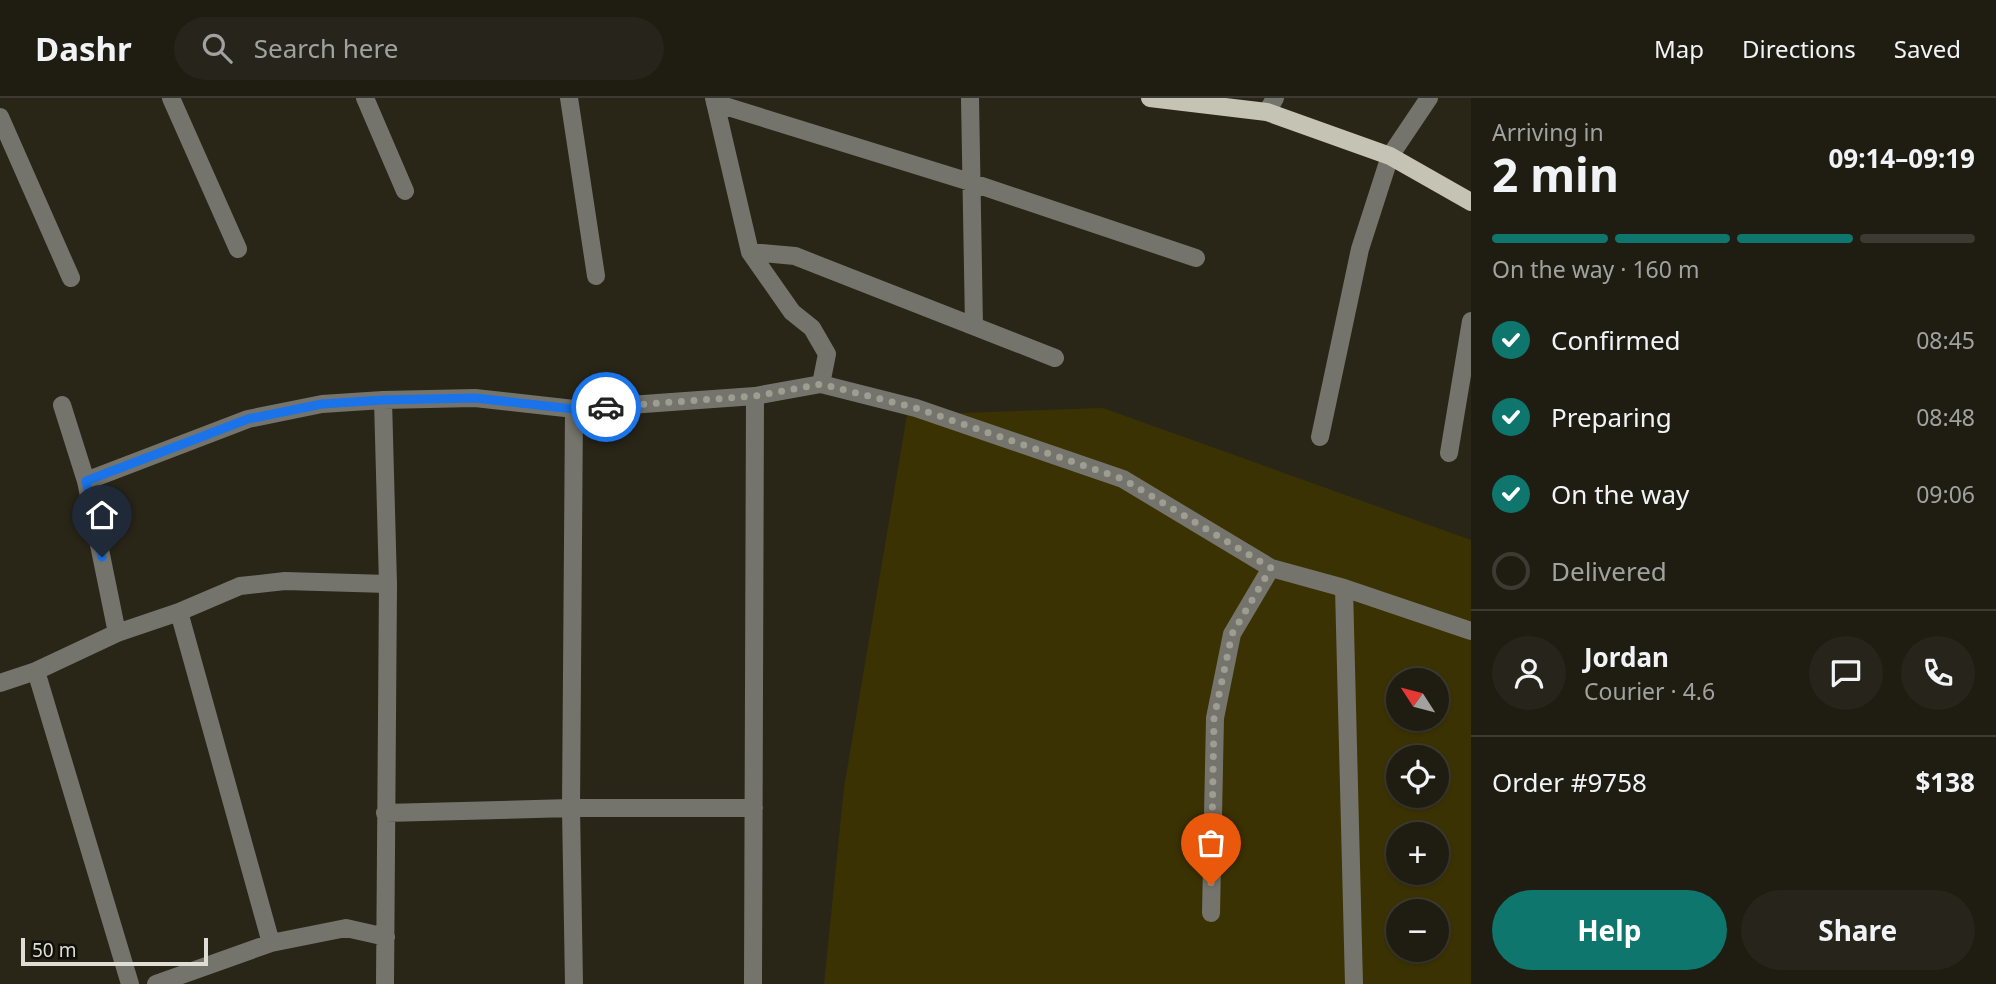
<!DOCTYPE html>
<meta charset="utf-8">
<style>
body{margin:0;font-family:"Noto Sans",sans-serif;background:#27251b;color:#f1f3f6;height:100vh;display:flex;flex-direction:column;font-size:26px;white-space:nowrap}
*{box-sizing:border-box;margin:0}
p{font-size:23px;color:#a1a19f}
.icon{flex:none;width:38px;height:38px;fill:none;stroke:currentColor;stroke-width:2;stroke-linecap:round;stroke-linejoin:round}
.map{position:relative;flex:1;overflow:hidden}
.sheet{display:flex;flex-direction:column;background:#1f1c12;width:525px}
.sheet>*{flex:none}
.needle{width:46px;rotate:306deg}
.buttons{position:absolute;left:1386px;top:570px;display:grid;gap:14px}
.buttons a{display:grid;place-items:center;width:63px;height:63px;border-radius:50%;background:#1f1c12;box-shadow:0 2px 5px #0004,0 0 0 2px #3c3a32;font-size:35px}
.scale{position:absolute;left:21px;bottom:18px;width:187px;box-sizing:border-box;padding-left:7px;border:4px solid #dfddd4;border-top:0;font-size:19px;line-height:24px;white-space:nowrap;color:#dfddd4;-webkit-text-stroke:5px #100f09;paint-order:stroke}
.pin{position:absolute;display:grid;place-items:center;width:60px;height:60px;color:#fff;margin:-72px -30px;border-radius:50% 50% 50% 0;rotate:-45deg;box-shadow:0 0 7px #0007}
.pin .icon{rotate:45deg}
.courier{position:absolute;display:grid;place-items:center;width:70px;height:70px;margin:-35px;border:5px solid #1a73e8;border-radius:50%;background:#fff;color:#222;box-shadow:0 2px 9px #0007}
.overview em{font-style:normal;font-weight:700}
.overview div{display:flex;flex-direction:column-reverse}
.overview{display:flex;align-items:center;justify-content:space-between;height:119px;padding:0 21px}
h1{font-size:46px;font-weight:700;line-height:52px}
.bar{display:grid;grid-template-columns:repeat(4,1fr);gap:10px 7px;align-content:center;height:84px;padding:0 21px}
.bar i{height:9px;border-radius:5px;background:#3c3a32}
.bar .current{background:#0f766e}
.bar p{grid-column:span 4}
.line{display:flex;align-items:center;gap:18px;padding:0 21px;border-top:2px solid #3c3a32}
.line div{flex:1}
.round{display:grid;place-items:center;flex:none;width:74px;height:74px;border-radius:37px;background:#27251b}
ol{padding:0 21px;list-style:none}
li{display:flex;align-items:center;gap:21px;height:77px}
li p{margin-inline-start:auto}
li .icon{padding:7px;border-radius:50%;background:#0f766e;color:#fff;stroke-width:4}
li:last-child{color:#a1a19f}
li i{width:38px;height:38px;border:4px solid #3c3a32;border-radius:50%}
.button{display:flex;gap:14px;margin-top:auto;padding:14px 21px}
.button a{flex:1;height:80px;border-radius:42px;background:#0f766e;color:#fff;font-size:28px;font-weight:700;line-height:80px;text-align:center}
.button a+a{background:#27251b;color:#f1f3f6}
header{display:flex;align-items:center;gap:42px;box-sizing:border-box;height:98px;padding:0 35px;background:#1f1c12;border-bottom:2px solid #3c3a32}
header strong{font-size:33px}
nav{display:flex;gap:38px;margin-inline-start:auto;font-size:24px}
.search{width:490px;height:63px;background:#27251b;display:flex;align-items:center;gap:18px;box-sizing:border-box;padding:0 24px;border-radius:38px;color:#a1a19f;font-size:26px}
main{display:flex;flex:1;min-height:0}
.map>svg:first-child{display:block}
.green{fill:#3b3203;fill-rule:evenodd}
.lines{fill:none;stroke-linecap:round;stroke-linejoin:round}
.minor{stroke:#75746c;stroke-width:18}
.major{stroke:#c5c3b3;stroke-width:18}
.done{stroke:#9f9d92;stroke-width:7;stroke-dasharray:0 12.6}
.route{stroke:#1a73e8;stroke-width:9}
</style>
<header>
<strong>Dashr</strong>
<div class="search"><svg class="icon" aria-label="search" viewBox="0 0 24 24"><circle cx="10" cy="10" r="6"/><path d="M15 15l6 6"/></svg>Search here</div>
<nav><a>Map</a><a>Directions</a><a>Saved</a></nav>
</header>
<main>
<div class="map">
<svg width="1471" height="886" viewBox="0 0 1471 886">
<rect width="100%" height="100%" fill="#292618"/>
<path class="green" d="M 1103,310 L 1471,442 L 1471,886 L 824,886 L 844,690 L 907,317 ZM 1398,583 L 1437,583 L 1437,621 L 1398,621 ZM 1398,660 L 1437,660 L 1437,698 L 1398,698 ZM 1398,737 L 1437,737 L 1437,775 L 1398,775 ZM 1398,814 L 1437,814 L 1437,852 L 1398,852 Z"/>
<g class="lines">
<path class="minor" d="M 171,0 L 238,151
M 365,0 L 405,93
M 569,0 L 596,178
M 714,0 L 750,154 L 792,214 L 812,230 L 827,256 L 821,286
M 970,0 L 974,228
M 715,5 L 970,84 L 1196,160
M 1267,14 L 1275,0
M 0,19 L 71,180
M 750,154 L 795,158 L 1055,260
M 383,302 L 388,486 L 385,886
M 62,307 L 86,383 L 117,535
M 1320,339 L 1360,151 L 1390,58 L 1429,0
M 1449,355 L 1471,223
M 86,383 L 248,321 L 322,306 L 383,302 L 475,300 L 574,311 L 755,298 L 821,286 L 916,310 L 1123,381 L 1271,470 L 1344,490 L 1471,533
M 1344,490 L 1354,886
M 179,514 L 271,845
M 36,573 L 130,886
M 0,585 L 36,573 L 117,535 L 179,514 L 240,488 L 285,483 L 388,486
M 385,715 L 571,710 L 754,710
M 1211,815 L 1215,620 L 1232,536 L 1271,470
M 156,886 L 271,845 L 346,830 L 386,839
M 574,886 L 571,710 L 574,311
M 753,886 L 755,298"/>
<path class="major" d="M 1150,0 L 1267,14 L 1390,58 L 1471,104"/>
</g>
<g class="lines">
<path class="done" d="M 606,309 L 755,298 L 821,286 L 916,310 L 1123,381 L 1271,470 L 1232,536 L 1214,620 L 1211,787"/>
<path class="route" d="M 102,459 L 86,383 L 248,321 L 322,306 L 383,302 L 475,300 L 574,311 L 606,309"/>
</g>
</svg>
<div class="buttons">
<a><svg class="needle" viewBox="-14 -14 28 28"><path d="M0-13l5 13h-10z" fill="#e53935"/><path d="M0 13l5-13h-10z" fill="#a1a19f"/></svg></a>
<a><svg class="icon" aria-label="locate" viewBox="0 0 24 24"><circle cx="12" cy="12" r="6"/><path d="M12 2v4M12 18v4M2 12h4M18 12h4"/></svg></a>
<a>+</a>
<a>−</a>
</div>
<div class="scale">50 m</div>
<div class="pin" style="left:1211px;top:787px;background:#ea580c"><svg class="icon" aria-label="bag" viewBox="0 0 24 24"><path d="M5 8h14l-1 12H6zM9 8a3 3 0 0 1 6 0"/></svg></div>
<div class="pin" style="left:102px;top:459px;background:#1f2937"><svg class="icon" aria-label="home" viewBox="0 0 24 24"><path d="M3 11l9-7 9 7M6 9v11h12V9"/></svg></div>
<div class="courier" style="left:606px;top:309px"><svg class="icon" aria-label="car" viewBox="0 0 24 24"><path d="M5 17H2v-5l4-1 3-4h7l3 4 3 1v5h-3M9 17h6M6 11h13"/><circle cx="7" cy="17" r="2"/><circle cx="17" cy="17" r="2"/></svg></div>
</div>
<section class="sheet">
<div class="overview"><div><h1>2 min</h1><p>Arriving in</p></div><em>09:14–09:19</em></div>
<div class="bar"><i class="current"></i><i class="current"></i><i class="current"></i><i></i><p>On the way · 160 m</p></div>
<ol>
<li><svg class="icon" aria-label="check" viewBox="0 0 24 24"><path d="M5 12l5 5 9-10"/></svg>Confirmed<p>08:45</p></li>
<li><svg class="icon" aria-label="check" viewBox="0 0 24 24"><path d="M5 12l5 5 9-10"/></svg>Preparing<p>08:48</p></li>
<li><svg class="icon" aria-label="check" viewBox="0 0 24 24"><path d="M5 12l5 5 9-10"/></svg>On the way<p>09:06</p></li>
<li><i></i>Delivered</li>
</ol>
<div class="line" style="height:126px"><a class="round"><svg class="icon" aria-label="person" viewBox="0 0 24 24"><circle cx="12" cy="8" r="4"/><path d="M4 21q1-7 8-7t8 7"/></svg></a><div><b>Jordan</b><p>Courier · 4.6</p></div><a class="round"><svg class="icon" aria-label="chat" viewBox="0 0 24 24"><path d="M4 5h16v11H9l-5 4z"/></svg></a><a class="round"><svg class="icon" aria-label="phone" viewBox="0 0 24 24"><path d="M5 4h4l2 5-3 2q2 4 5 5l2-3 5 2v4C11 20 4 13 5 4z"/></svg></a></div>
<div class="line" style="height:91px"><div>Order #9758</div><b>$138</b></div>
<div class="button"><a>Help</a><a>Share</a></div>
</section>
</main>
